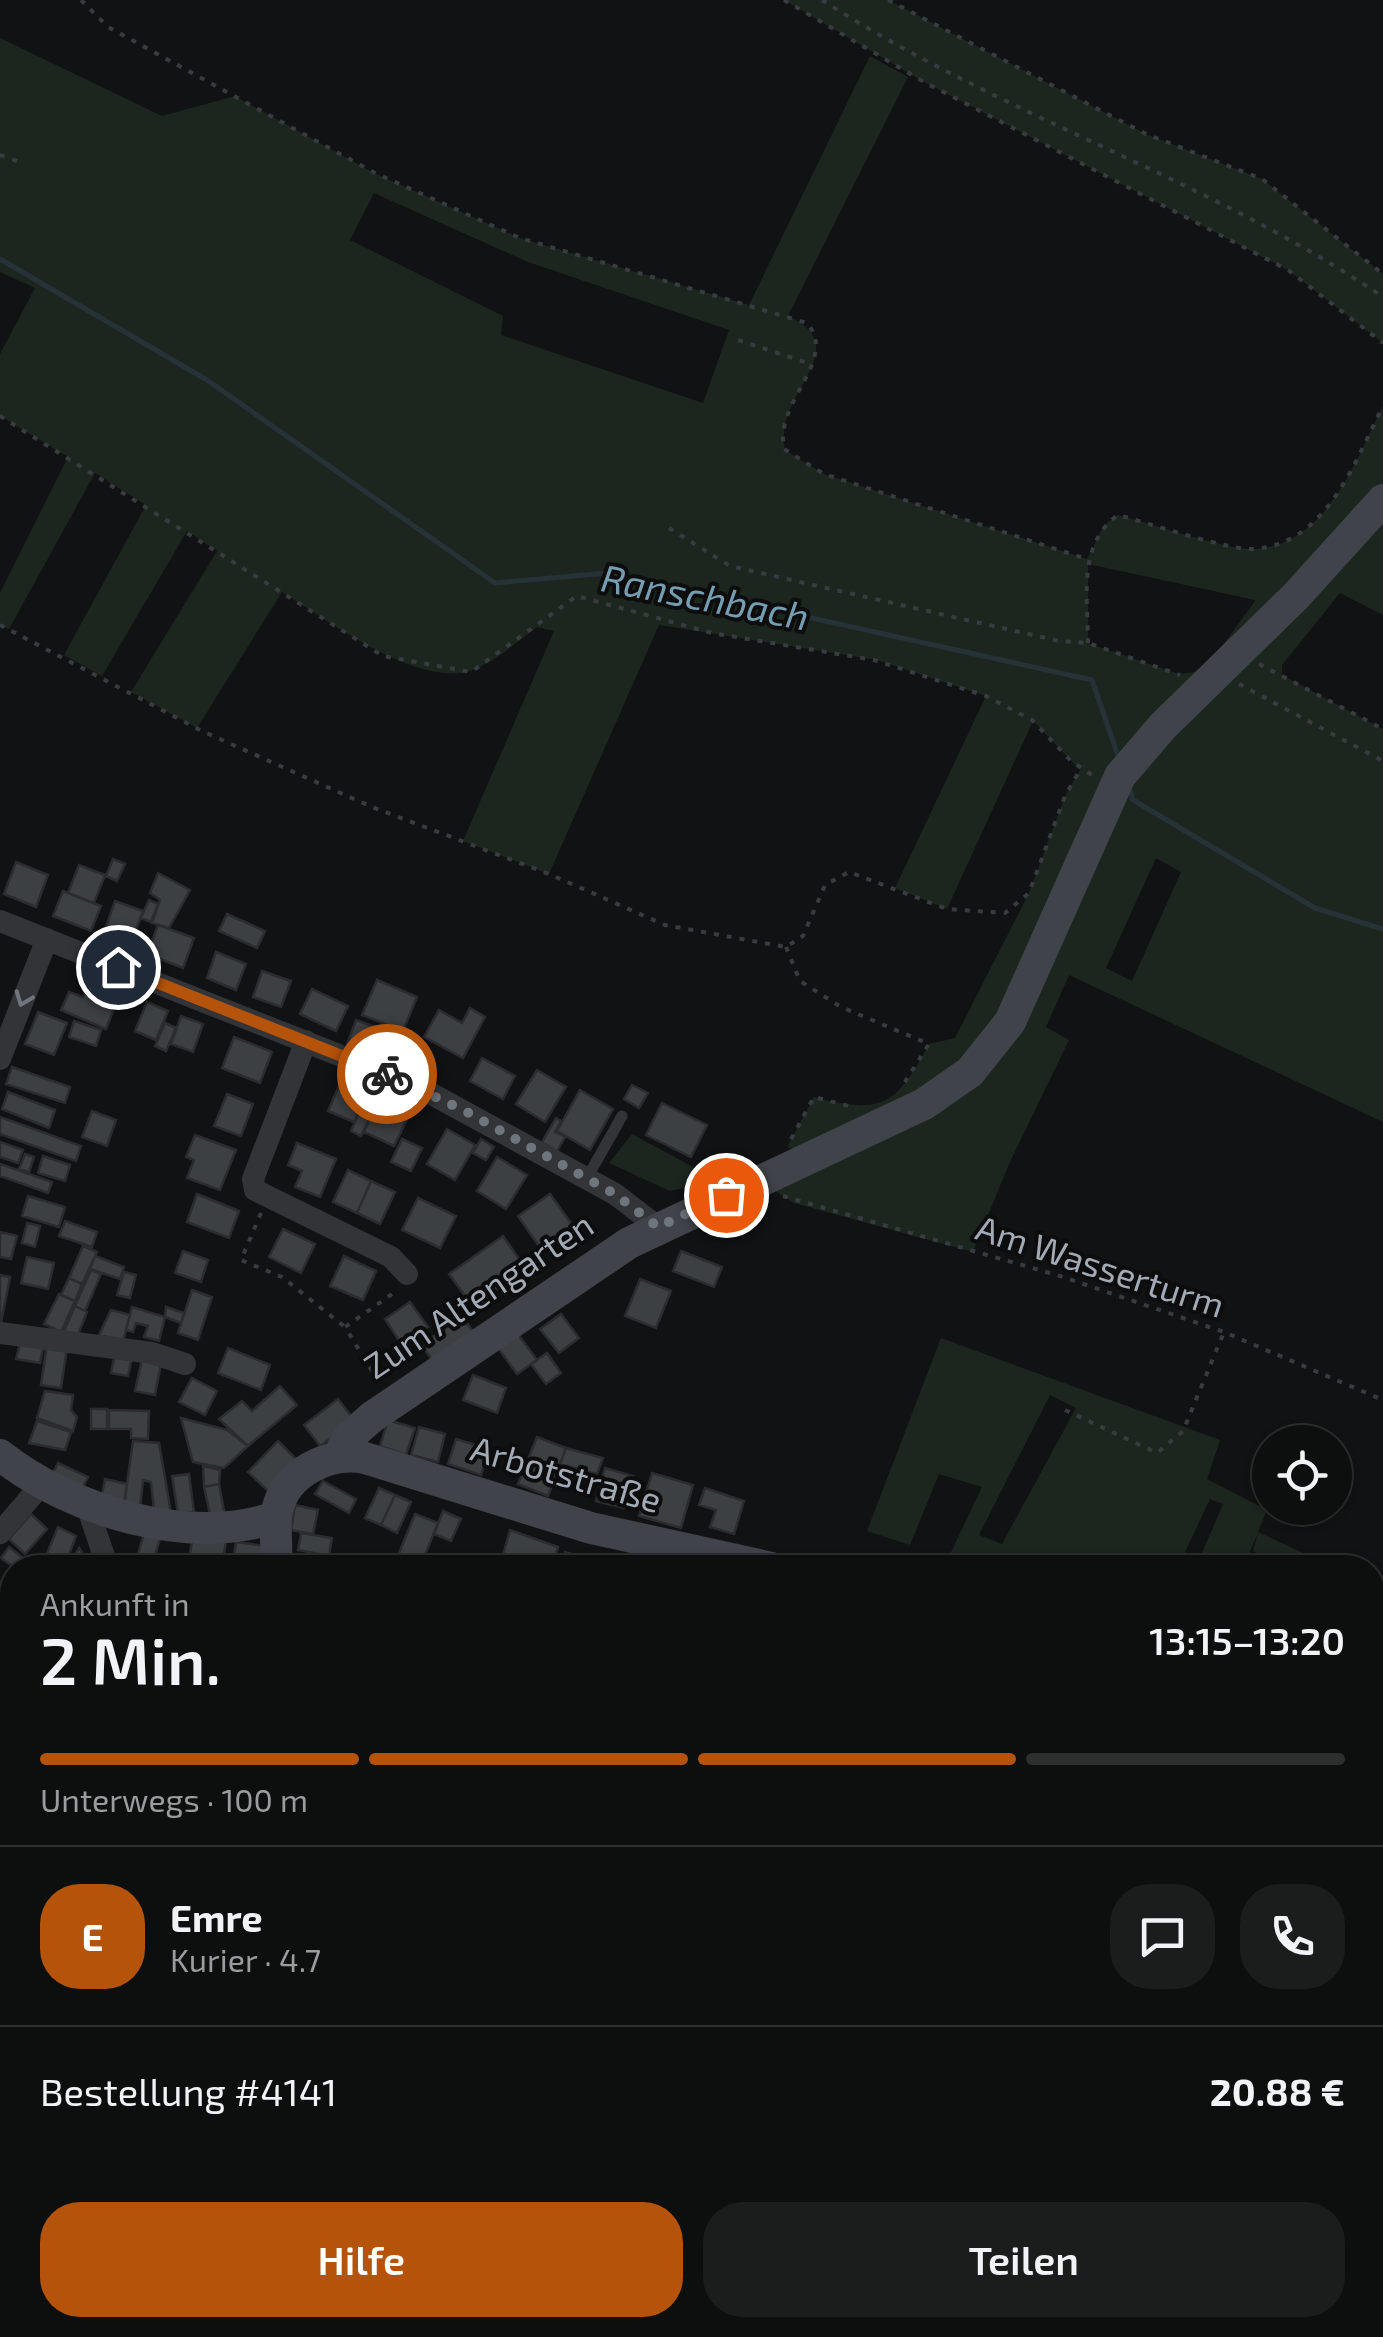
<!DOCTYPE html>
<html lang="de">
<meta charset="utf-8">
<style>
body{margin:0;font-family:"Exo 2",sans-serif;background:#1b1c1c;color:#f1f3f6;height:100vh;display:flex;flex-direction:column;font-size:38px;white-space:nowrap}
*{box-sizing:border-box;margin:0}
p{font-size:32px;color:#9a9c9e}
.icon{flex:none;width:55px;height:55px;fill:none;stroke:currentColor;stroke-width:2;stroke-linecap:round;stroke-linejoin:round}
.map{position:relative;flex:1;overflow:hidden}
.sheet{position:absolute;left:0px;top:1555px;width:1385px;height:782px;display:flex;flex-direction:column;background:#0d0e0e;border-radius:40px 40px 0 0;box-shadow:0 2px 8px #0004,0 0 0 2px #2d2e2e}
.sheet>*{flex:none}
.tools{position:absolute;left:1252px;top:1425px;display:grid;gap:20px}
.tools a{display:grid;place-items:center;width:100px;height:100px;border-radius:50%;background:#0d0e0e;box-shadow:0 2px 8px #0004,0 0 0 2px #2d2e2e;font-size:50px}
.pin{position:absolute;display:grid;place-items:center;width:85px;height:85px;color:#fff;margin:-42px;border:5px solid #fff;border-radius:50%;box-shadow:0 2px 10px #0007}
.courier{position:absolute;display:grid;place-items:center;width:100px;height:100px;margin:-50px;border:8px solid #b45309;border-radius:50%;background:#fff;color:#222;box-shadow:0 2px 12px #0007}
.head em{font-style:normal;font-weight:600}
.head div{display:flex;flex-direction:column-reverse}
.head{display:flex;align-items:center;justify-content:space-between;height:170px;padding:0 40px}
h1{font-size:65px;font-weight:600;line-height:75px}
.bar{display:grid;grid-template-columns:repeat(4,1fr);gap:15px 10px;align-content:center;height:120px;padding:0 40px}
.bar i{height:12px;border-radius:8px;background:#2d2e2e}
.bar .active{background:#b45309}
.bar p{grid-column:span 4}
.line{display:flex;align-items:center;gap:25px;padding:0 40px;border-top:2px solid #2d2e2e}
.line div{flex:1}
.round{display:grid;place-items:center;flex:none;width:105px;height:105px;border-radius:40px;background:#1b1c1c}
.cta{display:flex;gap:20px;margin-top:auto;padding:20px 40px}
.cta a{flex:1;height:115px;border-radius:40px;background:#b45309;color:#fff;font-size:40px;font-weight:600;line-height:115px;text-align:center}
.cta a+a{background:#1b1c1c;color:#f1f3f6}
.map>svg:first-child{display:block}
.green{fill:#1d261e;fill-rule:evenodd}
.lines{fill:none;stroke-linecap:round;stroke-linejoin:round}
.stream{stroke:#273238;stroke-width:5}
.building{fill:#3d4043;stroke:#2b2c2f;stroke-width:2.5}
.path{stroke:#383b40;stroke-width:4;stroke-dasharray:5 8;stroke-linecap:butt}
.lane{stroke:#323438;stroke-width:11}
.street{stroke:#323438;stroke-width:22}
.secondary{stroke:#404349;stroke-width:32}
.oneway{stroke:#70757d}
.done{stroke:#6f757c;stroke-width:10;stroke-dasharray:0 18}
.route{stroke:#b45309;stroke-width:12}
.labels{text-anchor:middle;stroke-width:8;stroke-linejoin:round;paint-order:stroke}
.street-label{font-size:35px;fill:#a2aab5;stroke:#0d0d0e}
.water-label{font-size:38px;font-style:italic;fill:#769eb3;stroke:#0d0d0e}
</style>
<div class="map">
<svg width="1383" height="2337" viewBox="0 0 1383 2337">
<rect width="100%" height="100%" fill="#111213"/>
<path class="green" d="M 784,0 L 888,0 L 1146,134 L 1262,179 L 1383,274 L 1383,343 L 1288,270 L 924,82 Z
M 0,38 L 162,116 L 235,96 L 374,173 L 520,238 L 749,305 L 870,56 L 908,77 L 788,316 C 859,349 772,394 785,450 L 824,474 L 1087,559 L 1104,525 L 1118,515 C 1146,522 1231,551 1254,549 C 1327,545 1355,461 1383,406 L 1383,615 L 1340,593 L 1282,665 L 1282,675 L 1383,729 L 1383,1122 L 1069,975 L 1046,1027 L 1069,1040 L 1009,1164 L 973,1252 L 794,1203 L 764,1184 L 810,1155 L 787,1147 L 814,1097 C 882,1115 896,1106 929,1044 L 955,1038 L 1029,893 L 1065,796 L 1080,770 L 1033,721 L 947,909 L 895,888 L 986,696 L 877,660 L 659,625 L 549,874 L 463,841 L 554,631 L 537,627 C 518,641 495,662 473,670 C 421,690 325,619 282,592 L 197,728 L 131,692 L 217,551 L 187,531 L 102,676 L 64,655 L 146,505 L 95,473 L 9,629 L 0,625 L 0,593 L 68,457 L 0,416 L 0,354 L 35,288 L 0,272 ZM 374,193 L 528,262 L 729,330 L 703,403 L 501,335 L 503,316 L 350,240 ZM 1088,564 L 1255,600 L 1255,601 L 1204,671 L 1179,674 L 1088,643 ZM 1156,858 L 1181,872 L 1132,981 L 1106,968 Z
M 632,1134 L 717,1180 L 670,1191 L 609,1163 Z
M 941,1338 L 1220,1440 L 1207,1479 L 1267,1510 L 1258,1532 L 1333,1567 L 1287,1567 L 1253,1551 L 1258,1533 L 1243,1567 L 1196,1567 L 1223,1504 L 1210,1499 L 1178,1567 L 944,1567 L 982,1487 L 939,1474 L 910,1545 L 867,1531 ZM 1050,1395 L 1076,1408 L 1002,1544 L 979,1535 Z
M 0,1580 L 12,1588 L 12,1832 L 0,1823 Z
M 1383,1705 L 1383,1818 L 1373,1813 L 1372,1726 Z
M 1373,1844 L 1383,1850 L 1383,2337 L 1321,2337 L 1325,2325 L 1372,2325 Z
M 0,2224 L 12,2230 L 12,2316 L 0,2337 Z
M 23,2325 L 144,2325 L 140,2337 L 19,2337 Z
M 285,2325 L 490,2325 L 486,2337 L 281,2337 Z
M 534,2325 L 872,2325 L 868,2337 L 531,2337 Z
M 918,2325 L 1093,2325 L 1090,2337 L 916,2337 Z
M 1140,2325 L 1281,2325 L 1277,2337 L 1136,2337 Z"/>
<g class="lines">
<path class="stream" d="M 0,259 L 207,380 L 495,583 L 608,573 L 1092,680 L 1118,756
M 1130,790 L 1133,800 L 1315,908 L 1383,929"/>
</g>
<path class="building" d="M 113,859 L 125,864 L 117,881 L 106,876 Z
M 16,862 L 48,875 L 36,907 L 4,894 Z
M 79,865 L 105,875 L 94,903 L 68,893 Z
M 158,873 L 190,890 L 169,928 L 152,923 L 160,900 L 150,893 Z
M 63,891 L 101,906 L 91,931 L 53,916 Z
M 149,900 L 158,904 L 151,922 L 141,918 Z
M 115,901 L 143,911 L 129,948 L 102,938 Z
M 227,914 L 265,931 L 257,948 L 219,931 Z
M 158,925 L 194,938 L 183,968 L 147,954 Z
M 216,952 L 246,964 L 236,990 L 207,978 Z
M 262,971 L 291,981 L 281,1007 L 253,997 Z
M 377,980 L 417,997 L 403,1031 L 362,1015 Z
M 88,983 L 119,996 L 106,1029 L 61,1010 L 69,992 L 83,997 Z
M 312,989 L 348,1006 L 336,1031 L 300,1014 Z
M 147,1002 L 168,1011 L 156,1040 L 135,1031 Z
M 470,1008 L 485,1017 L 463,1058 L 424,1037 L 439,1010 L 462,1023 Z
M 38,1012 L 67,1023 L 54,1055 L 25,1044 Z
M 181,1016 L 203,1024 L 193,1052 L 171,1044 Z
M 356,1020 L 383,1030 L 374,1054 L 347,1044 Z
M 74,1021 L 101,1030 L 96,1046 L 69,1037 Z
M 165,1023 L 176,1028 L 166,1051 L 155,1046 Z
M 234,1037 L 272,1052 L 260,1083 L 222,1068 Z
M 482,1058 L 515,1076 L 503,1099 L 470,1081 Z
M 12,1067 L 70,1087 L 65,1103 L 6,1084 Z
M 537,1070 L 566,1087 L 545,1122 L 516,1104 Z
M 342,1079 L 368,1090 L 354,1122 L 328,1111 Z
M 632,1085 L 648,1093 L 639,1108 L 624,1099 Z
M 580,1090 L 613,1109 L 590,1150 L 557,1131 Z
M 8,1092 L 55,1110 L 49,1128 L 2,1109 Z
M 227,1094 L 253,1104 L 241,1136 L 214,1126 Z
M 380,1097 L 411,1111 L 394,1146 L 364,1132 Z
M 662,1103 L 707,1125 L 691,1157 L 646,1135 Z
M 361,1108 L 372,1113 L 361,1136 L 351,1131 Z
M 92,1111 L 116,1120 L 107,1146 L 82,1137 Z
M 0,1117 L 81,1146 L 76,1161 L 0,1134 Z
M 556,1118 L 561,1121 L 555,1132 L 565,1137 L 557,1151 L 542,1142 Z
M 447,1129 L 475,1145 L 455,1180 L 427,1164 Z
M 195,1135 L 236,1150 L 220,1190 L 187,1178 L 194,1160 L 186,1157 Z
M 402,1139 L 422,1148 L 411,1171 L 391,1162 Z
M 481,1139 L 494,1147 L 486,1160 L 473,1153 Z
M 0,1142 L 23,1150 L 18,1163 L 0,1157 Z
M 297,1143 L 336,1159 L 320,1197 L 295,1187 L 302,1171 L 288,1165 Z
M 25,1154 L 34,1157 L 29,1172 L 19,1169 Z
M 43,1156 L 70,1165 L 65,1181 L 38,1173 Z
M 497,1157 L 527,1175 L 506,1209 L 477,1191 Z
M 0,1164 L 52,1182 L 48,1193 L 0,1176 Z
M 348,1170 L 371,1181 L 357,1213 L 333,1202 Z
M 371,1181 L 395,1192 L 380,1224 L 357,1213 Z
M 197,1194 L 239,1211 L 229,1238 L 187,1222 Z
M 550,1194 L 573,1226 L 541,1249 L 518,1216 Z
M 28,1196 L 65,1207 L 59,1227 L 22,1216 Z
M 418,1198 L 456,1216 L 440,1248 L 402,1230 Z
M 65,1221 L 97,1232 L 92,1247 L 59,1236 Z
M 27,1223 L 40,1226 L 35,1247 L 22,1243 Z
M 283,1229 L 315,1244 L 301,1273 L 269,1257 Z
M 0,1232 L 17,1236 L 11,1259 L 0,1257 Z
M 503,1236 L 526,1269 L 473,1307 L 449,1274 Z
M 83,1246 L 97,1252 L 82,1284 L 69,1278 Z
M 183,1251 L 208,1260 L 201,1282 L 175,1273 Z
M 681,1251 L 722,1267 L 714,1287 L 673,1271 Z
M 95,1256 L 124,1267 L 120,1279 L 90,1269 Z
M 344,1256 L 376,1271 L 363,1300 L 330,1286 Z
M 27,1257 L 54,1263 L 48,1289 L 21,1283 Z
M 91,1270 L 101,1274 L 85,1311 L 75,1306 Z
M 124,1272 L 136,1275 L 130,1298 L 117,1295 Z
M 0,1275 L 10,1277 L 1,1323 L 0,1323 Z
M 69,1278 L 82,1284 L 75,1301 L 61,1295 Z
M 640,1279 L 671,1291 L 656,1328 L 625,1316 Z
M 192,1290 L 212,1297 L 198,1340 L 178,1333 Z
M 59,1294 L 75,1301 L 61,1332 L 44,1324 Z
M 410,1302 L 428,1327 L 402,1345 L 385,1319 Z
M 75,1306 L 87,1312 L 77,1337 L 64,1331 Z
M 132,1307 L 165,1317 L 159,1341 L 144,1337 L 148,1326 L 136,1323 L 133,1332 L 126,1330 Z
M 166,1307 L 184,1313 L 181,1323 L 165,1317 Z
M 111,1310 L 130,1315 L 123,1341 L 99,1335 Z
M 561,1314 L 579,1338 L 559,1353 L 540,1329 Z
M 463,1317 L 474,1333 L 432,1360 L 421,1344 Z
M 517,1333 L 537,1360 L 517,1374 L 498,1348 Z
M 21,1340 L 44,1343 L 40,1363 L 16,1359 Z
M 47,1344 L 67,1348 L 61,1388 L 41,1385 Z
M 228,1348 L 270,1365 L 261,1390 L 218,1373 Z
M 547,1353 L 561,1373 L 546,1384 L 531,1364 Z
M 115,1354 L 132,1357 L 128,1376 L 111,1373 Z
M 142,1359 L 161,1364 L 155,1395 L 135,1391 Z
M 473,1375 L 506,1388 L 497,1413 L 463,1400 Z
M 192,1378 L 217,1391 L 205,1415 L 179,1402 Z
M 280,1386 L 297,1405 L 248,1446 L 219,1419 L 242,1401 L 252,1411 Z
M 45,1391 L 73,1395 L 71,1410 L 77,1417 L 73,1431 L 37,1418 Z
M 338,1399 L 355,1421 L 320,1446 L 304,1425 Z
M 91,1409 L 107,1409 L 107,1429 L 91,1429 Z
M 109,1410 L 149,1411 L 148,1439 L 131,1438 L 131,1429 L 109,1429 Z
M 181,1418 L 227,1430 L 248,1446 L 224,1468 L 193,1462 Z
M 388,1420 L 415,1428 L 406,1455 L 380,1446 Z
M 37,1421 L 71,1432 L 65,1450 L 29,1443 Z
M 419,1427 L 445,1434 L 438,1462 L 411,1455 Z
M 537,1437 L 566,1448 L 548,1496 L 518,1484 Z
M 456,1439 L 489,1449 L 481,1475 L 448,1464 Z
M 133,1441 L 159,1443 L 171,1513 L 154,1511 L 151,1482 L 143,1480 L 140,1508 L 124,1505 Z
M 278,1441 L 297,1460 L 268,1491 L 248,1472 Z
M 566,1448 L 603,1458 L 597,1474 L 560,1464 Z
M 58,1463 L 88,1477 L 80,1493 L 50,1479 Z
M 203,1466 L 220,1470 L 219,1484 L 204,1487 Z
M 605,1468 L 633,1476 L 624,1508 L 596,1501 Z
M 652,1473 L 693,1485 L 681,1528 L 639,1516 Z
M 189,1474 L 194,1512 L 178,1514 L 172,1476 Z
M 105,1479 L 127,1484 L 124,1505 L 101,1500 Z
M 323,1481 L 356,1499 L 349,1513 L 315,1494 Z
M 219,1484 L 225,1516 L 211,1519 L 204,1487 Z
M 379,1488 L 395,1495 L 381,1525 L 365,1518 Z
M 705,1488 L 744,1501 L 734,1534 L 710,1527 L 716,1510 L 699,1505 Z
M 395,1495 L 411,1502 L 397,1533 L 381,1525 Z
M 295,1505 L 318,1510 L 313,1534 L 291,1530 Z
M 443,1511 L 461,1519 L 451,1541 L 434,1534 Z
M 31,1514 L 47,1529 L 25,1554 L 9,1539 Z
M 415,1514 L 438,1523 L 420,1567 L 397,1558 Z
M 58,1527 L 76,1536 L 64,1568 L 41,1568 Z
M 146,1527 L 162,1532 L 154,1559 L 138,1554 Z
M 510,1530 L 558,1547 L 552,1568 L 501,1562 Z
M 301,1533 L 332,1538 L 329,1556 L 298,1550 Z
M 193,1535 L 226,1540 L 222,1568 L 188,1566 Z
M 236,1542 L 264,1546 L 260,1568 L 232,1568 Z
M 9,1547 L 36,1568 L 15,1568 L 1,1558 Z
M 79,1548 L 92,1567 L 92,1568 L 67,1568 Z
M 565,1552 L 615,1567 L 560,1568 Z
M 325,1556 L 362,1564 L 361,1568 L 323,1568 Z
M 10,1906 L 12,1907 L 12,1948 L 0,1941 L 0,1925 Z
M 0,1952 L 12,1959 L 12,1970 L 0,1993 Z
M 3,2053 L 12,2057 L 8,2074 L 0,2070 Z
M 0,2079 L 12,2085 L 12,2125 L 0,2120 Z"/>
<g class="lines">
<path class="path" d="M 81,0 L 108,27 L 375,173 L 520,238 L 807,323 C 839,360 774,401 784,449 L 824,474 L 1087,559
M 784,0 L 924,82 L 1288,270 L 1383,343
M 822,0 C 1000,115 1207,178 1383,297
M 888,0 L 1146,134 L 1262,179 L 1383,274
M 0,155 L 22,163
M 738,340 L 811,364
M 0,416 L 383,656 L 471,672 L 577,596 L 712,633 L 874,660 L 986,696 L 1032,720 L 1071,761 L 1092,775
M 669,528 L 730,566 L 1059,641 L 1088,643 L 1180,675
M 0,625 L 202,731 L 372,807 L 549,874 L 665,925 L 786,947 L 803,936 L 825,885 L 849,872 L 947,909 L 1005,913 L 1029,893 L 1065,796 L 1080,770
M 1088,643 C 1088,599 1077,544 1118,515 C 1145,522 1231,551 1254,549 C 1327,544 1355,461 1383,406
M 1259,664 L 1383,729
M 1239,684 L 1383,761
M 786,947 L 800,981 L 841,1007 L 929,1044 L 903,1085
M 791,1139 L 814,1097 L 856,1108
M 783,1196 L 1060,1276 L 1224,1332 L 1383,1400
M 261,1213 L 241,1260 L 282,1277 L 345,1327
M 379,1382 L 345,1327 L 395,1292
M 1065,1410 L 1157,1453 L 1183,1431 L 1224,1332
M 0,1853 L 0,1857
M 1217,2325 L 1230,2337
M 1113,2337 L 1117,2325"/>
<path class="lane" d="M 587,1178 L 622,1116"/>
<path class="street" d="M 0,921 L 417,1086 L 615,1194 L 658,1227
M 306,1041 L 253,1179 L 255,1190 L 391,1257 L 407,1274
M 0,1059 L 47,939
M 0,1333 L 152,1353 L 185,1364
M 87,1506 L 108,1568
M 0,1533 L 42,1484
M 0,2019 L 12,2021"/>
<path class="secondary" d="M 0,1455 C 71,1511 188,1547 276,1517
M 339,1455 L 348,1438 L 372,1417 L 629,1243 L 924,1104 L 970,1072 L 1010,1022 L 1120,776 L 1163,726 L 1296,596 L 1383,500
M 275,1568 C 279,1549 273,1529 277,1511 C 285,1472 330,1451 365,1458 L 591,1528 L 772,1568
M 1372,1826 L 1383,1831
M 8,2337 L 12,2324"/>
</g>
<defs><path id="oneway-chevron" d="M-2-3.5L2.5 0L-2 3.5" fill="none" stroke-width="1.6" stroke-linecap="round" stroke-linejoin="round" transform="scale(2.5)"/></defs>
<use class="oneway" href="#oneway-chevron" transform="translate(23 999) rotate(111)"/>
<g class="lines">
<path class="done" d="M 387,1074 L 465,1111 L 615,1194 L 658,1227 L 726,1195"/>
<path class="route" d="M 118,967 L 387,1074"/>
</g>
<g class="labels">
<g class="street-label">
<text transform="translate(1100 1267) rotate(18)" y="12">Am Wasserturm</text>
<text transform="translate(479 1296) rotate(-34)" y="12">Zum Altengarten</text>
<text transform="translate(566 1475) rotate(16)" y="12">Arbotstraße</text>
</g>
<g class="water-label">
<text transform="translate(705 598) rotate(11)" y="13">Ranschbach</text>
</g>
</g>
</svg>
<div class="tools">
<a><svg class="icon" aria-label="locate" viewBox="0 0 24 24"><circle cx="12" cy="12" r="6"/><path d="M12 2v4M12 18v4M2 12h4M18 12h4"/></svg></a>
</div>
<div class="pin" style="left:726px;top:1195px;background:#ea580c"><svg class="icon" aria-label="bag" viewBox="0 0 24 24"><path d="M5 8h14l-1 12H6zM9 8a3 3 0 0 1 6 0"/></svg></div>
<div class="pin" style="left:118px;top:967px;background:#1f2937"><svg class="icon" aria-label="home" viewBox="0 0 24 24"><path d="M3 11l9-7 9 7M6 9v11h12V9"/></svg></div>
<div class="courier" style="left:387px;top:1074px"><svg class="icon" aria-label="bike" viewBox="0 0 24 24"><circle cx="6" cy="16" r="4"/><circle cx="18" cy="16" r="4"/><path d="M6 16l4-8h5l3 8M10 8l3 8H6M13 5h3"/></svg></div>
<section class="sheet">
<div class="head"><div><h1>2 Min.</h1><p>Ankunft in</p></div><em>13:15–13:20</em></div>
<div class="bar"><i class="active"></i><i class="active"></i><i class="active"></i><i></i><p>Unterwegs · 100 m</p></div>
<div class="line" style="height:180px"><b class="round" style="background:#b45309;color:#fff">E</b><div><b>Emre</b><p>Kurier · 4.7</p></div><a class="round"><svg class="icon" aria-label="chat" viewBox="0 0 24 24"><path d="M4 5h16v11H9l-5 4z"/></svg></a><a class="round"><svg class="icon" aria-label="phone" viewBox="0 0 24 24"><path d="M5 4h4l2 5-3 2q2 4 5 5l2-3 5 2v4C11 20 4 13 5 4z"/></svg></a></div>
<div class="line" style="height:130px"><div>Bestellung #4141</div><b>20.88 €</b></div>
<div class="cta"><a>Hilfe</a><a>Teilen</a></div>
</section>
</div>
